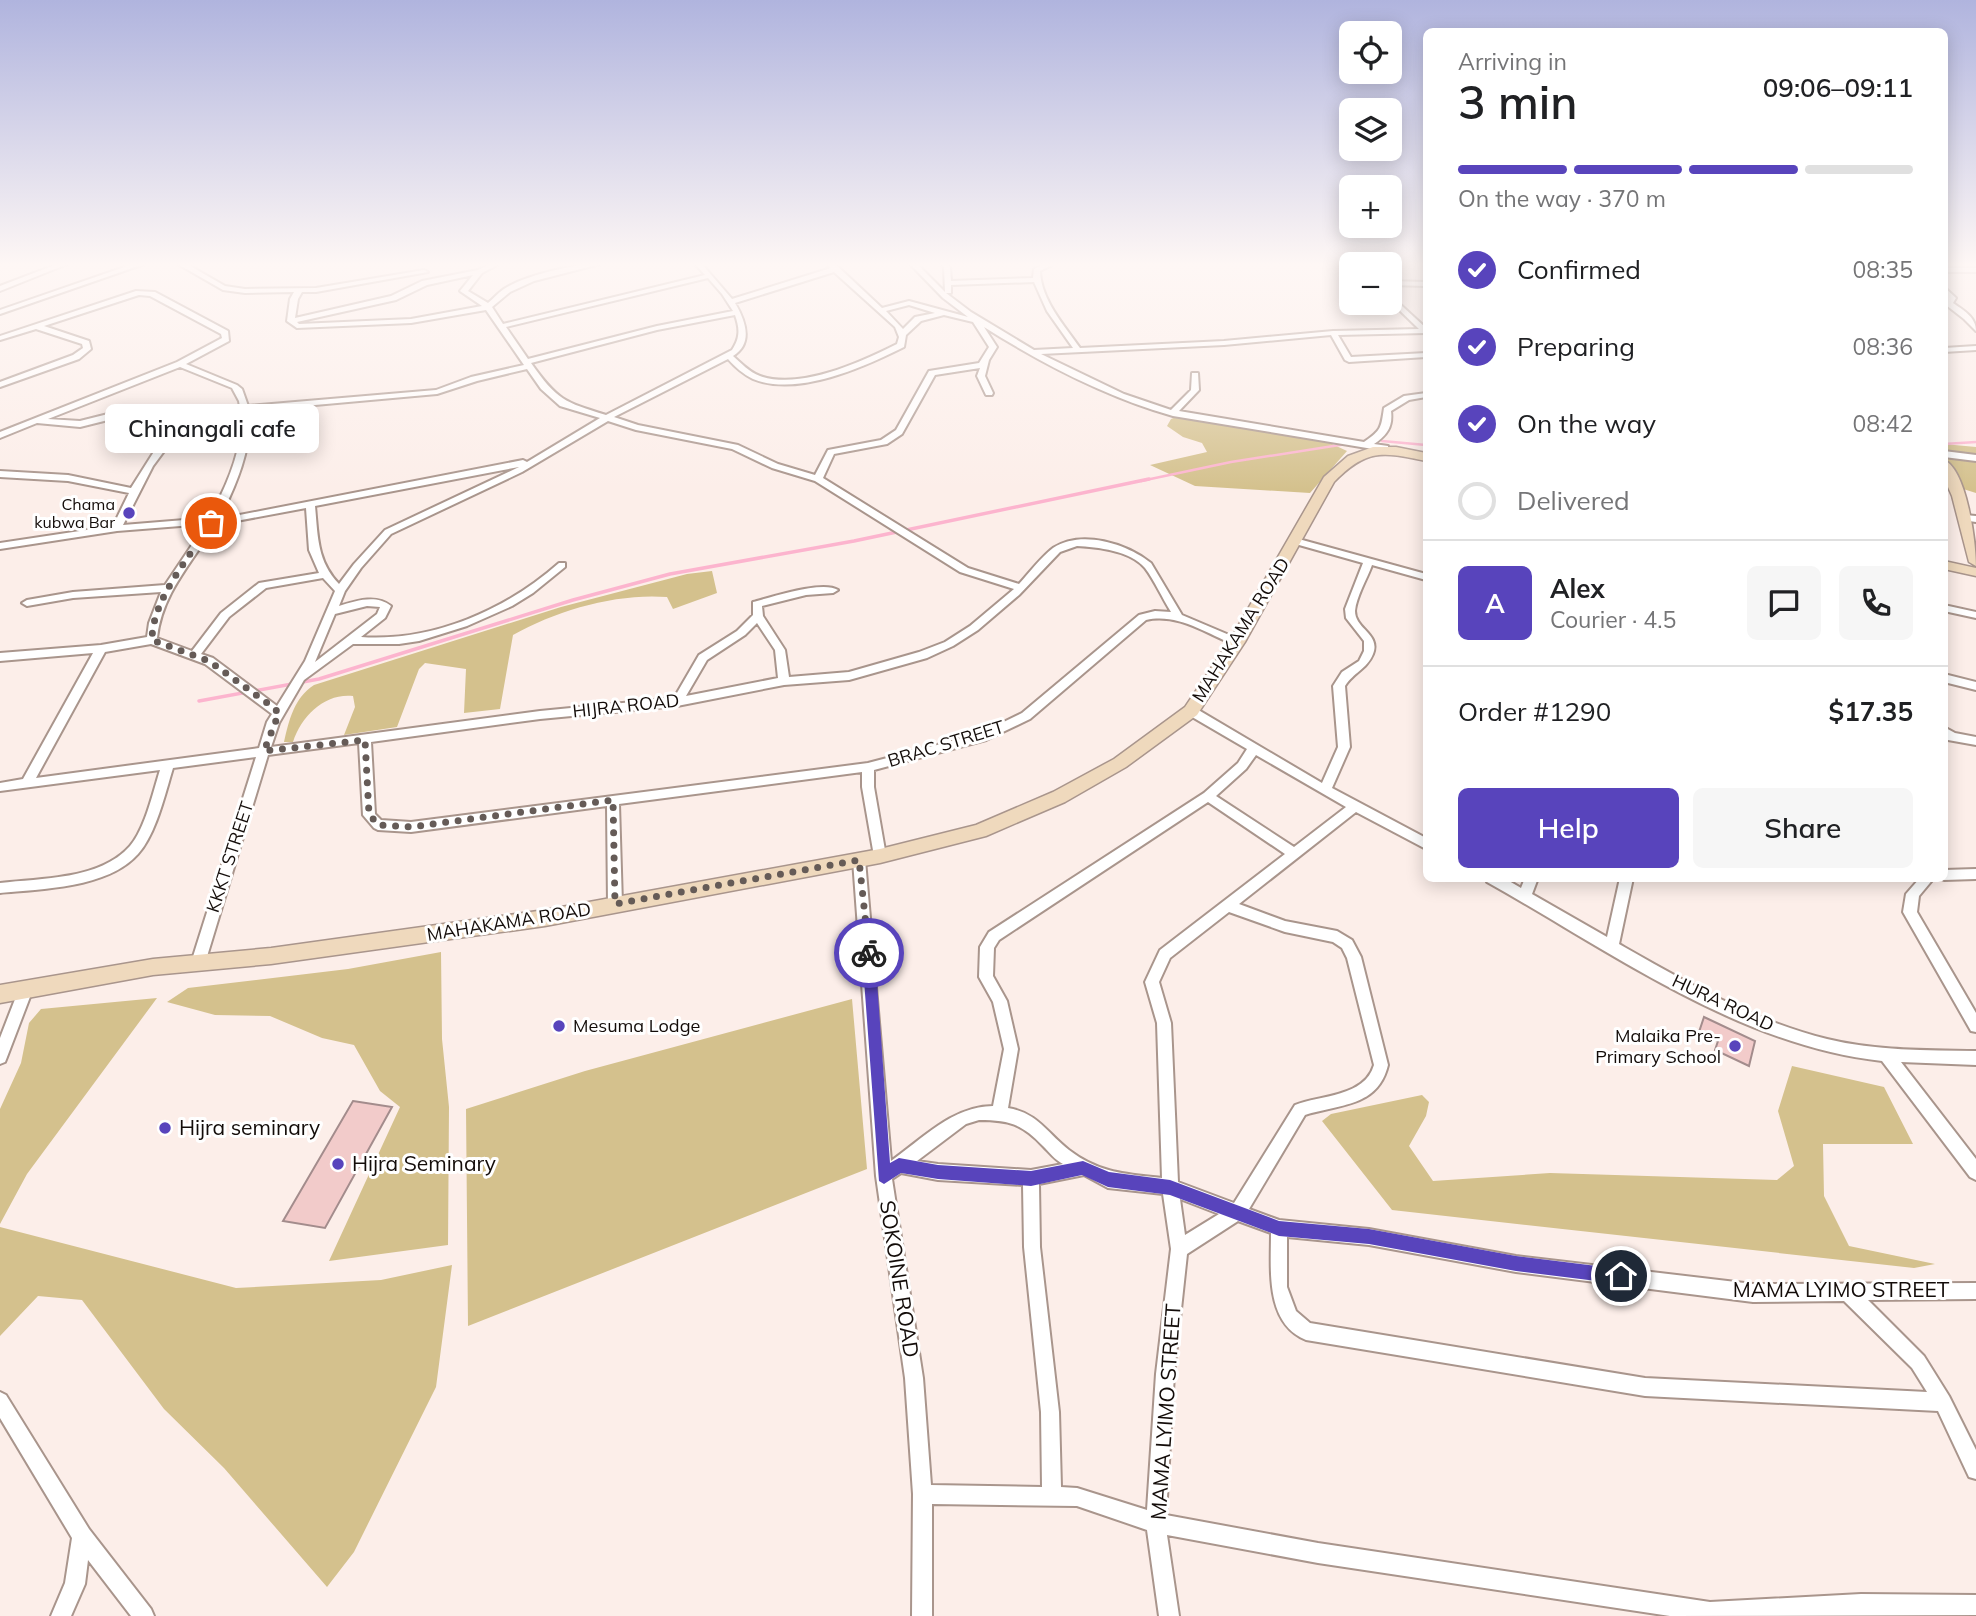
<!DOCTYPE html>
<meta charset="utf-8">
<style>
body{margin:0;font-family:Mulish,sans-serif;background:#f6f6f6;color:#202124;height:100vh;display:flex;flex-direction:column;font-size:26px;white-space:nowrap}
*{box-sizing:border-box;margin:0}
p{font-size:23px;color:#757577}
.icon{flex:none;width:38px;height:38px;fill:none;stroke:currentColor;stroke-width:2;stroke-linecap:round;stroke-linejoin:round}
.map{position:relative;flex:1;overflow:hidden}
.panel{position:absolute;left:1423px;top:28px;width:525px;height:854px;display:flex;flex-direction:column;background:#fff;border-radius:10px;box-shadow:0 4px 18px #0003}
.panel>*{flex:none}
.tools{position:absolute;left:1339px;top:21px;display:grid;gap:14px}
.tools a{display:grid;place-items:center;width:63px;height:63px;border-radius:10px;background:#fff;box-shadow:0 4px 18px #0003;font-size:35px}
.pin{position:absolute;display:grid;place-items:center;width:60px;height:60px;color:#fff;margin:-30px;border:4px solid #fff;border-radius:50%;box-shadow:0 2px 7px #0007}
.courier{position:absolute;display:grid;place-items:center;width:70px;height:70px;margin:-35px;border:5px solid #5844bc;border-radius:50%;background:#fff;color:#222;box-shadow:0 2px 9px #0007}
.bubble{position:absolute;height:49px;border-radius:10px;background:#fff;box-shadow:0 4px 18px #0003;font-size:23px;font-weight:600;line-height:49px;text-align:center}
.summary em{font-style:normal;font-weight:600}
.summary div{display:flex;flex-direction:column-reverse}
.summary{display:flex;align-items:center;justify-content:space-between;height:119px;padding:0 35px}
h1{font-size:46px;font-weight:600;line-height:52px}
.bar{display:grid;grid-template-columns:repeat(4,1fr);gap:10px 7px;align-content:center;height:84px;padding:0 35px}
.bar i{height:9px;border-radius:5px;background:#e0e0e0}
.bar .current{background:#5844bc}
.bar p{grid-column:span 4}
.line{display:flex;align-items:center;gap:18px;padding:0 35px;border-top:2px solid #e0e0e0}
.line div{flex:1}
.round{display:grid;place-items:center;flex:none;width:74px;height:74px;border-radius:10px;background:#f6f6f6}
ol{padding:0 35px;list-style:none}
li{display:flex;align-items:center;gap:21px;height:77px}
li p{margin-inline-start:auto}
li .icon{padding:7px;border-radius:50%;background:#5844bc;color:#fff;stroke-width:4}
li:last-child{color:#757577}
li i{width:38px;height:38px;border:4px solid #e0e0e0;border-radius:50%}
.primary-button{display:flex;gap:14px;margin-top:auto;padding:14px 35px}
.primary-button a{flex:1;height:80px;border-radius:10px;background:#5844bc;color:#fff;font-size:28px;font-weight:600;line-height:80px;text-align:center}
.primary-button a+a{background:#f6f6f6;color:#202124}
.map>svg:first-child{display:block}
.green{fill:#d4c18d}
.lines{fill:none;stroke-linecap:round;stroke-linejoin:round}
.stream-far1{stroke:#fcb4ce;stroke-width:2.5}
.stream{stroke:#fcb4ce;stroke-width:3.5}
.building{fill:#f2cbca;stroke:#a38c8c;stroke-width:2}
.street-casing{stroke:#a9958c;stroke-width:4}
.secondary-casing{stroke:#a9958c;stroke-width:3}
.street{fill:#fff;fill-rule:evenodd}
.secondary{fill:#efd9bd;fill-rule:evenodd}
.route{fill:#5844bc}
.done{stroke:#655b57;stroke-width:7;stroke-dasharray:0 12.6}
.poi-dot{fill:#5844bc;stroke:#fff;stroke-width:2.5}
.labels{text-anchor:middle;stroke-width:6;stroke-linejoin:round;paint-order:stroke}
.far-poi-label{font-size:16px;fill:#130c09;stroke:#fff;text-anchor:end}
.street-label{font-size:18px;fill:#130c09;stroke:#fff}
.poi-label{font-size:18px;fill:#130c09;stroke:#fff;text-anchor:start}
.near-poi-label{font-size:21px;fill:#130c09;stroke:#fff;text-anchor:start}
.near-street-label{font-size:21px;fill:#130c09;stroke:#fff}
</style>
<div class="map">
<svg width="1976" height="1616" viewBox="0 0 1976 1616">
<rect width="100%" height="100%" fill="#fceee9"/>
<path class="green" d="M 1183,414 L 1315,436 L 1347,451 L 1310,493 L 1195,486 L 1150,465 L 1207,452 L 1202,443 L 1183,437 L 1167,426 L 1171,419 Z
M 1944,444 L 1976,447 L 1976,493 L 1944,483 Z
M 712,571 L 717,593 L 673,609 L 667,597 C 617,593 557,610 513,635 L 500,709 L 464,713 L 466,669 L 425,663 L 419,669 L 397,727 L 344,735 L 355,707 L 353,696 C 325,693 302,715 293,742 L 284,742 C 289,720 294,698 314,685 L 561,607 L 687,574 Z
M 441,952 L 442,1039 L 449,1107 L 448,1245 L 329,1261 L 400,1107 L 380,1091 L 354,1045 L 322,1038 L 270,1016 L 215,1015 L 167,1002 L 188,988 L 348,969 Z
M 157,998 L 27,1174 L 0,1224 L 0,1109 L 21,1063 L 29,1023 L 41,1009 Z
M 852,999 L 867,1169 L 468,1326 L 466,1109 L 585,1071 Z
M 1792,1066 L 1884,1087 L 1913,1144 L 1823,1144 L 1824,1196 L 1849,1246 L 1935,1264 L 1914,1268 L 1392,1210 L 1322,1121 L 1331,1114 L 1422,1095 L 1429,1102 L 1426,1116 L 1409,1146 L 1433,1181 L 1550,1173 L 1777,1180 L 1794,1166 L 1778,1111 Z
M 0,1227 L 236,1288 L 381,1280 L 452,1265 L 436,1387 L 354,1552 L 327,1587 L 224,1468 L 164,1409 L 82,1300 L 38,1296 L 0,1336 Z"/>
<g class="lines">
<path class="stream-far1" d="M 1382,441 L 1426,445
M 1944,444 L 1976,442
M 1141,481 L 1231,462 L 1346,444"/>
<path class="stream" d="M 199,701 L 319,679 L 573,600 L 670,574 L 854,541 L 1149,479"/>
</g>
<path class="building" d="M 1704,1017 L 1755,1041 L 1749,1066 L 1715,1050 L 1718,1041 L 1699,1032 Z
M 353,1101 L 392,1107 L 325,1228 L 283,1221 Z"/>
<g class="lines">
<defs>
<path id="street" d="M 60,263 L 70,263 L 0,291 L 0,286 Z
M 136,263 L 147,263 L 0,314 L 0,310 Z
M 176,263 L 185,263 L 225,286 L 245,289 L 316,288 L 424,270 L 428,272 L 316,292 L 302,292 L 298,299 L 295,318 L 391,296 L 422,281 L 478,270 L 492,263 L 501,263 L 482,273 L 468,291 L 488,303 C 493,299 498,293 504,289 C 525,275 579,263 604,263 L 534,281 L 510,292 L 492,307 L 503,324 L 705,275 L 694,263 L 701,263 L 732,299 L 831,268 L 826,263 L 834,263 L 882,308 L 909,301 L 968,317 L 943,298 L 909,263 L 916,263 L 945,292 L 944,267 L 940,263 L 947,263 L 950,267 L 951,281 L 1033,278 L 1034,269 L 1046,263 L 1056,263 L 1040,271 C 1041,300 1064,325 1080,348 L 1224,341 L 1333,331 L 1419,329 L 1390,301 L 1390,295 L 1426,328 L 1426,333 L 1338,335 L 1351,357 L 1426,353 L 1426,357 L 1349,362 L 1345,360 L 1331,335 L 1224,345 L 1041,354 L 1124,394 L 1171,410 L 1191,390 L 1192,373 L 1198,373 L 1199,390 L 1179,411 L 1364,442 C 1382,430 1381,427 1384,408 L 1404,396 L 1426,393 L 1426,397 L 1409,400 L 1391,411 C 1393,427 1387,435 1374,444 L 1388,446 L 1388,450 L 1385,451 L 1173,416 C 1106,397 1043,364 984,327 L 997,347 L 989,360 L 985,376 L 993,393 L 992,395 L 986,395 L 977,376 L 980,368 L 935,375 L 902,434 L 887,444 L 834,454 L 823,478 L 968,568 L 1019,584 C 1029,573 1041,557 1053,548 C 1082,529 1127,544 1151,563 L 1182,615 L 1241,640 L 1242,642 L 1241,644 L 1233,644 C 1205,633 1178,613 1146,620 L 1030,719 L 986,740 L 874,770 L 874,787 L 886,856 L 884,860 L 876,860 L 874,856 L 862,787 L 862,772 L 619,804 L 622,904 L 620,908 L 615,909 L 610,908 L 608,904 L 607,806 L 411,832 L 378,830 L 374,828 L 363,815 L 359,743 L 268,755 L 205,963 L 203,967 L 198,969 L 193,967 L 191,963 L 256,757 L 173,768 C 165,794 156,834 138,854 C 108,888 42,889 0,893 L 0,883 C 41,878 100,880 130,846 C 145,829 153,792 160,770 L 0,791 L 0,783 L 23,779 L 93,653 L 0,661 L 0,653 L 101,645 L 147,637 L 149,623 L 161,592 L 73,598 L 27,606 L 22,603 L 27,600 L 73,592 L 165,585 L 206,524 L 117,531 L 0,549 L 0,543 L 113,526 L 129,493 L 68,481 L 0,477 L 0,471 L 68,475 L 131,488 L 155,450 L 184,413 L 132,414 L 80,427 L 37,423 L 0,438 L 0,432 L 177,362 L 222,338 L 221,334 L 150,296 L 139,295 L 44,326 L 89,341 L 91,349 L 79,359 L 0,387 L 0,382 L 73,355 L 83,348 L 82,344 L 36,329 L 0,340 L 0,336 L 136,291 L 155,292 L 228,331 L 229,341 L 186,364 L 237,385 L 242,389 L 248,406 L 436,390 L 471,377 L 524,365 L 486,310 L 411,323 L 297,328 L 287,321 L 290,299 L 294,292 L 245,293 L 223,290 ZM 834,272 L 895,327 L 899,337 L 897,344 C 861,362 801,390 760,376 C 749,372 741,363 733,356 C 754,343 745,320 735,303 ZM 473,275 L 460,291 L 482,306 L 411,319 L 299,324 L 297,322 L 396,300 L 427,285 ZM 708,278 L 722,294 L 733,311 L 657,326 L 528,359 L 506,327 ZM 1034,282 L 1047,311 L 1073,348 L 1034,350 L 971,312 L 946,293 L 951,293 L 951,285 ZM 909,305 L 935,313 L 915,317 L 903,329 L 886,311 ZM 735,315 C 740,329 740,338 732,350 L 606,415 C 564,402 557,400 531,363 L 657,330 ZM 944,315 L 973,322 L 989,347 L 979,363 L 929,371 L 896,430 L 881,440 L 828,450 L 815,475 L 778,464 L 738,445 L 638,425 L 614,417 L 728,359 C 735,367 743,374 753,379 C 798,397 864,367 904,347 L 906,335 L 921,321 ZM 180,367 L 232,388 L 239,401 L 240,407 L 132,408 L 80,421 L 48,419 ZM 527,369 L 541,389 L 560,406 L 600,418 L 527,462 L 523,460 L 219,519 C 235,488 253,447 249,411 L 437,394 L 477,381 ZM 193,412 L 241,412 C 244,447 226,488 209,518 L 123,525 L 153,466 ZM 608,421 L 636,430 L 732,449 L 772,468 L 815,481 L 960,572 L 1014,589 L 970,626 L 945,642 L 919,652 L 849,672 L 789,677 L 785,650 L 763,616 L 762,606 L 806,595 L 833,593 L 838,590 C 823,580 772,597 753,602 L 753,615 L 737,631 L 699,655 L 674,698 L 540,711 L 271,747 L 279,723 L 304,680 L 353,644 L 399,644 L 419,641 L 467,626 L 512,606 L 533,593 L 565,567 L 565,563 L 559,563 C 506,610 432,642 361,637 L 385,618 L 391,606 C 376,594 356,601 339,606 L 345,591 L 361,568 L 391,534 L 522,472 ZM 519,467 L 385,530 L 354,564 L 339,584 C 317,561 318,537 315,506 ZM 306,508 L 309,550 L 319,573 L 259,583 L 221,613 L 192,651 L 157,638 C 162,593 192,563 215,525 ZM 1077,546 C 1097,547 1131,551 1145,568 C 1155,581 1162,598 1171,612 L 1155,611 L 1139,615 L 1022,713 L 979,734 L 868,763 L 411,822 L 381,820 L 375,814 L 371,742 L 540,719 L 677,706 L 784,685 L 849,680 L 927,658 L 953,646 L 978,630 L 1019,595 L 1060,552 ZM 323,578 L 335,591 L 305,661 L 277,706 L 213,658 L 201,654 L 229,617 L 266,588 ZM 367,606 L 380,607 L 377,614 L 315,662 L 335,614 ZM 757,623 L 775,650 L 778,678 L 686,696 L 707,660 L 745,635 ZM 151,644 L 205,664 L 272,714 L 267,722 L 259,748 L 36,778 L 105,652 Z
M 1367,263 L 1373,263 L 1373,264 L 1367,264 Z
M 1944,268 L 1976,268 L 1976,272 L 1944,272 Z
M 1390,281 L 1426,282 L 1426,286 L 1390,285 Z
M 1944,287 L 1956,298 L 1953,303 C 1963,310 1976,317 1976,331 L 1964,319 L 1946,305 L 1948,298 L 1944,294 Z
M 1976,346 L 1976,350 L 1944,352 L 1944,348 Z
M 1944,451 L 1976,455 L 1976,461 L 1944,457 Z
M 1965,515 L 1976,516 L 1976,522 L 1962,520 L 1962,516 Z
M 1295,538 L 1426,574 L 1426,580 L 1372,565 C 1367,579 1356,597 1355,611 C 1355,629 1381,634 1373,654 C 1367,669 1353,673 1345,686 L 1350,747 L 1332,788 L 1426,838 L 1426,849 L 1356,812 L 1239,904 L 1285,921 L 1337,931 L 1352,940 L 1361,957 L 1388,1065 C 1378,1107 1340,1104 1305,1115 L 1249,1209 L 1279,1220 L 1369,1229 L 1516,1256 L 1753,1284 L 1976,1283 L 1976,1299 L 1868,1300 L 1924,1356 L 1949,1396 L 1976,1450 L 1976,1479 L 1969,1477 L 1938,1411 L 1645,1396 L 1306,1340 C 1265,1323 1271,1270 1271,1233 L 1238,1221 L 1187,1254 L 1174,1374 L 1166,1515 L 1318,1543 L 1710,1602 L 1861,1594 L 1976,1595 L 1976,1615 L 1670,1616 L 1318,1563 L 1167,1535 L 1179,1616 L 1159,1616 L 1147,1530 L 1077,1506 L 932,1504 L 932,1616 L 912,1616 L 913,1494 L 905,1378 L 876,1176 L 853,860 L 854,856 L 864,856 L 865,860 L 891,1161 C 922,1139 953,1106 993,1106 L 1004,1049 L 993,1002 L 979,977 L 980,947 L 989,932 L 1204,793 L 1238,763 L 1247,749 L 1187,714 L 1185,711 L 1187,708 L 1195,708 L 1322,783 L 1338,747 L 1333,686 L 1342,672 L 1359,661 L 1364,651 L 1364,641 L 1346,618 L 1345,609 L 1363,563 L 1292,543 L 1290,541 ZM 1256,755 L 1346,807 L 1294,847 L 1216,796 L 1246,769 ZM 1208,802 L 1285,854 L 1160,950 L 1145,982 L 1157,1023 L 1162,1178 C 1126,1174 1099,1173 1069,1150 C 1047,1133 1038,1113 1008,1108 L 1018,1049 L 1007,1001 L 993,976 L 994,948 L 999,940 ZM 1229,912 L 1285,932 L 1333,942 L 1342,948 L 1347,958 L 1374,1065 C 1365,1097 1320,1095 1295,1105 L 1234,1203 L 1178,1182 L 1171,1023 L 1159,982 L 1170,958 ZM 979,1120 C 1009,1120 1022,1124 1043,1146 C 1049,1152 1055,1160 1063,1164 L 1031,1170 L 938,1164 L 917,1161 L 966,1124 ZM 901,1173 L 938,1180 L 1023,1185 L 1024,1247 L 1041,1412 L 1042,1487 L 931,1485 L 923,1378 L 892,1179 ZM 1084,1175 L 1108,1188 L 1163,1194 L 1171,1249 L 1156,1374 L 1147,1510 L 1077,1488 L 1061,1487 L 1059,1412 L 1040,1247 L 1039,1184 ZM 1180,1199 L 1219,1214 L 1185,1235 ZM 1287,1237 L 1369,1245 L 1516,1272 L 1753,1302 L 1844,1301 L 1912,1368 L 1927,1392 L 1645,1378 L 1310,1323 L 1296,1311 L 1287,1287 Z
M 1944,605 L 1976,612 L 1976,618 L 1944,611 Z
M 1944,674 L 1976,682 L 1976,690 L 1944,682 Z
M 1944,727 L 1955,733 L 1976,737 L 1976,745 L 1948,740 L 1944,737 Z
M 1976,869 L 1976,879 L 1944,880 L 1939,878 L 1944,878 L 1944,870 Z
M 1486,878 L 1504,878 L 1521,888 L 1525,878 L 1538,878 L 1532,894 L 1607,937 L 1620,878 L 1633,878 L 1619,944 C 1684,981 1753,1021 1827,1039 C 1876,1051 1926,1050 1976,1051 L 1976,1065 L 1901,1062 L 1976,1159 L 1976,1180 L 1970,1177 L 1882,1061 C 1739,1046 1609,950 1487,882 Z
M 1920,878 L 1934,878 L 1919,896 L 1917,912 L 1976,1013 L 1976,1032 L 1971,1031 L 1903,912 L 1906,894 Z
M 26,983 L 31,985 L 33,989 L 7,1057 L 5,1062 L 0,1064 L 0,1038 L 19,989 L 21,985 Z
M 0,1392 L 6,1395 L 89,1529 L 151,1609 L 154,1616 L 131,1616 L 88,1560 L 85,1584 L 71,1616 L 51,1616 L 65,1583 L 72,1538 L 0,1418 Z"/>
<path id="secondary" d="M 1373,447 L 1396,447 L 1426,453 L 1426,461 C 1383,452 1367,448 1334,482 L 1245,642 L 1197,715 L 1126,767 L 1065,802 L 986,836 L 880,863 L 545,926 L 271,964 L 153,975 L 0,1003 L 0,985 L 153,959 L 271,948 L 545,910 L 880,849 L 976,825 L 1053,792 L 1114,759 L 1185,707 L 1230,640 L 1324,477 L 1348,456 Z
M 1944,460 C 1967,470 1976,543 1976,566 L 1969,562 L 1952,496 L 1944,478 Z
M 1944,561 L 1976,568 L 1976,576 L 1944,569 Z"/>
</defs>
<use href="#street" class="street-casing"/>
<use href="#secondary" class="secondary-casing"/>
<use href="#street" class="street"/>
<use href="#secondary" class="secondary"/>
</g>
<linearGradient id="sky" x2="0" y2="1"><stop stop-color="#b0b4de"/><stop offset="0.54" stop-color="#fef7f5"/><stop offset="1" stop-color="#fef7f5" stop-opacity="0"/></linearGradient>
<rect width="1976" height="490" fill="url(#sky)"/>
<path class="route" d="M 869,947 L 875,953 L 890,1163 L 899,1158 L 938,1165 L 1031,1171 L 1083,1161 L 1109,1172 L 1170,1180 L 1279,1221 L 1369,1229 L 1516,1256 L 1621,1269 L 1629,1276 L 1627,1282 L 1621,1284 L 1516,1271 L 1369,1244 L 1279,1236 L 1170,1195 L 1108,1187 L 1082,1175 L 1031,1186 L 938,1179 L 901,1173 L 884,1184 L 879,1181 L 862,953 Z"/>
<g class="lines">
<path class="done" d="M 211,523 C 190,557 152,599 152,640 L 209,661 L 270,705 L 279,713 L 264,751 L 365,740 L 369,814 L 378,825 L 411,827 L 613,800 L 615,904 L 859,860 L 869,953"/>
</g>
<g class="poi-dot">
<circle cx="129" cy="513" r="7"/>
<circle cx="559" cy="1026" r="7"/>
<circle cx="1735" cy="1046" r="7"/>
<circle cx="165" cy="1128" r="7"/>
<circle cx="338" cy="1164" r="7"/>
</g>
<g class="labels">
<g class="far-poi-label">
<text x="115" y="510">Chama<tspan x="115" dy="18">kubwa Bar</tspan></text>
</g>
<g class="street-label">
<text transform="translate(1241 630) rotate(-58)" y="6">MAHAKAMA ROAD</text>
<text transform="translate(626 706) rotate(-6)" y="6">HIJRA ROAD</text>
<text transform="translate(946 744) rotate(-17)" y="6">BRAC STREET</text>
<text transform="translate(230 857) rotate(-72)" y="6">KKKT STREET</text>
<text transform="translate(509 922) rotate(-9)" y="6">MAHAKAMA ROAD</text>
<text transform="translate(1723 1003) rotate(25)" y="6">HURA ROAD</text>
</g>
<g class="poi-label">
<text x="573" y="1032">Mesuma Lodge</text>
<text x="1721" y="1042" text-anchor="end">Malaika Pre-<tspan x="1721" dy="21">Primary School</tspan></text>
</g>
<g class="near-poi-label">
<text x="179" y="1135">Hijra seminary</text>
<text x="352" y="1171">Hijra Seminary</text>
</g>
<g class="near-street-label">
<text transform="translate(899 1279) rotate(81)" y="7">SOKOINE ROAD</text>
<text x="1841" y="1297">MAMA LYIMO STREET</text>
<text transform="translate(1166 1412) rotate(-86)" y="7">MAMA LYIMO STREET</text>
</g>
</g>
</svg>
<div class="tools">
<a><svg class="icon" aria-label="locate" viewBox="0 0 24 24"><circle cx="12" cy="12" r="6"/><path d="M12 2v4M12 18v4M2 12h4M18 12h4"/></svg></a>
<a><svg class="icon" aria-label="layers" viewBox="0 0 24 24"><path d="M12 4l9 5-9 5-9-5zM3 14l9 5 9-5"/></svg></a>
<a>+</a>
<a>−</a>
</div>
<div class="pin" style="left:211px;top:523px;background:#ea580c"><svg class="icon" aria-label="bag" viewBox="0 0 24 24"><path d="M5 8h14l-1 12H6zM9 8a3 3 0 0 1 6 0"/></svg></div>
<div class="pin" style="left:1621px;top:1276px;background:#1f2937"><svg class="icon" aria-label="home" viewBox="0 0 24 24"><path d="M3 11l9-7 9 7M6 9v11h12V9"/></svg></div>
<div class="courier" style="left:869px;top:953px"><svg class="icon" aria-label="bike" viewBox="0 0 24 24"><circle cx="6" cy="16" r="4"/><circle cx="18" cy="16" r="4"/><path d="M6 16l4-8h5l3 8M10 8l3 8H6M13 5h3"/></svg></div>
<div class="bubble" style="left:105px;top:404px;width:214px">Chinangali cafe</div>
<section class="panel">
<div class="summary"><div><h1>3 min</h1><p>Arriving in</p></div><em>09:06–09:11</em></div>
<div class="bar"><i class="current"></i><i class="current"></i><i class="current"></i><i></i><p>On the way · 370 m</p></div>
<ol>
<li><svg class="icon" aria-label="check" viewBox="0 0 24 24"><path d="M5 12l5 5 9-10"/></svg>Confirmed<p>08:35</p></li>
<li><svg class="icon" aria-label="check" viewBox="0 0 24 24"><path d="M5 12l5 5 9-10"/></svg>Preparing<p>08:36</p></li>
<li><svg class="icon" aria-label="check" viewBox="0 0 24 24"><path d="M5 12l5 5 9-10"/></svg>On the way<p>08:42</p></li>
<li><i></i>Delivered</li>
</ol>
<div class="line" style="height:126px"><b class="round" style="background:#5844bc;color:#fff">A</b><div><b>Alex</b><p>Courier · 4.5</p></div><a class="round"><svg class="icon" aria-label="chat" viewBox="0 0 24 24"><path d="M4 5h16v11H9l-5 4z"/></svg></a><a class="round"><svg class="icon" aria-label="phone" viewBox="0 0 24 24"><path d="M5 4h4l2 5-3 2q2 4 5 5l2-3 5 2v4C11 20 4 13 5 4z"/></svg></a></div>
<div class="line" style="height:91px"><div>Order #1290</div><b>$17.35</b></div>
<div class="primary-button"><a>Help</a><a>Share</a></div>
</section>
</div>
